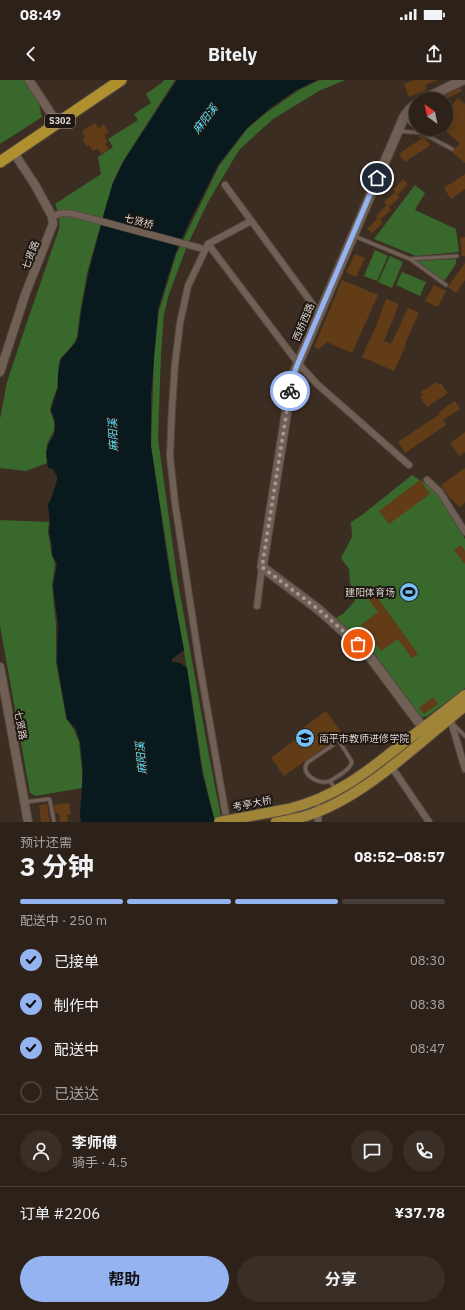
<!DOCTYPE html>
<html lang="zh">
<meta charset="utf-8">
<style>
body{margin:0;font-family:"IBM Plex Sans","Noto Sans SC",sans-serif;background:#392f27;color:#f1f3f6;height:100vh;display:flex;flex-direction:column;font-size:15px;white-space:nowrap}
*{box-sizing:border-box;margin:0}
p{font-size:13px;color:#a7a4a2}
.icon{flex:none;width:22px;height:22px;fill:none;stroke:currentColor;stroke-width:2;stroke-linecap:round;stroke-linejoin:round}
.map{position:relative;height:742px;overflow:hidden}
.panel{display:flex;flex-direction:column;background:#2d221a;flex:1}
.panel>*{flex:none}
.needle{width:26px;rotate:327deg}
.tools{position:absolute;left:409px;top:12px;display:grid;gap:8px}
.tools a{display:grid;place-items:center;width:44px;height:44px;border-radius:50%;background:#2d221a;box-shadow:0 2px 10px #0003,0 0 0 1px #483f39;font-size:20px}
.pin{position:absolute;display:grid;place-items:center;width:34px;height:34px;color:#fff;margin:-17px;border:2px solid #fff;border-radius:50%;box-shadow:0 1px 4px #0007}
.courier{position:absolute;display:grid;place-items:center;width:40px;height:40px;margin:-20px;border:3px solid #95b2f1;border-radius:50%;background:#fff;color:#222;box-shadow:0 1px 5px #0007}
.head em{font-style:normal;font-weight:700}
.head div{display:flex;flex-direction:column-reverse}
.head{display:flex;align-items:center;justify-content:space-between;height:68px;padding:0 20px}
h1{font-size:26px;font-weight:700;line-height:30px}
.bar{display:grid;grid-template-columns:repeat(4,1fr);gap:6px 4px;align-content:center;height:48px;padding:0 20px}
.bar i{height:5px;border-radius:3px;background:#483f39}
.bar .active{background:#95b2f1}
.bar p{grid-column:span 4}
.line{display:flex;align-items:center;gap:10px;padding:0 20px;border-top:1px solid #483f39}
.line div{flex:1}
.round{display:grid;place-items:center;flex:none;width:42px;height:42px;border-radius:21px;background:#392f27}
ol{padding:0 20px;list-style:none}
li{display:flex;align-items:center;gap:12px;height:44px}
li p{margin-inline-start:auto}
li .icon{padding:4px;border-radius:50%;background:#95b2f1;color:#111;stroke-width:4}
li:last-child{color:#a7a4a2}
li i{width:22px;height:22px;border:2px solid #483f39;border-radius:50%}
.button{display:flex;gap:8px;margin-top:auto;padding:8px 20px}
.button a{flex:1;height:46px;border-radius:24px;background:#95b2f1;color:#111;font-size:16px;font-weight:700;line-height:46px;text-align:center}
.button a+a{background:#392f27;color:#f1f3f6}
.status{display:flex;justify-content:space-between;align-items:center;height:28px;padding:0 20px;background:#2d221a;direction:ltr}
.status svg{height:11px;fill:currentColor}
header{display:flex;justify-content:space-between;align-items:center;height:52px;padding:0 20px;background:#2d221a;font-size:18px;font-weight:700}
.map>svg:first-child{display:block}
.green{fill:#38682c}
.water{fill:#081a1d}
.building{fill:#613c17}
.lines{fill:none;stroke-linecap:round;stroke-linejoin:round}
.service-casing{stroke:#564a42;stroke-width:5}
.minor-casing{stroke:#564a42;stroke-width:8}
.tertiary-casing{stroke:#564a42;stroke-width:10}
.secondary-casing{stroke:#564a42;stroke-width:11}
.primary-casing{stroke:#564a42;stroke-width:12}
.trunk-casing{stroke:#564a42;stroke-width:13}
.service{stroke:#6f5f54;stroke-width:3}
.minor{stroke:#6f5f54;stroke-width:6}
.tertiary{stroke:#6f5f54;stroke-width:8}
.secondary{stroke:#6f5f54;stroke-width:9}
.primary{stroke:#a08437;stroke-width:10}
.trunk{stroke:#b0902e;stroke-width:11}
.primary-bridge-casing{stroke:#564a42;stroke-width:12;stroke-linecap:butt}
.primary-bridge{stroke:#a08437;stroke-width:10}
.done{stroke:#a49991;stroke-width:4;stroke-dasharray:0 7.2}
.route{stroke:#95b2f1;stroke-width:5}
.labels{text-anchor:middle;stroke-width:4;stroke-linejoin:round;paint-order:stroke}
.shield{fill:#1e1712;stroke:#a39b94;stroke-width:1}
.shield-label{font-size:9px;font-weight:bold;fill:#dcd3cc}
.street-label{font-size:10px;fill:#dcd3cc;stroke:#1e1712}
.poi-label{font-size:10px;fill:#dcd3cc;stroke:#1e1712;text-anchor:end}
.water-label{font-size:11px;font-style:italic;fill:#5be2fd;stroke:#1e1712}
</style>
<div class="status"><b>08:49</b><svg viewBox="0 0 49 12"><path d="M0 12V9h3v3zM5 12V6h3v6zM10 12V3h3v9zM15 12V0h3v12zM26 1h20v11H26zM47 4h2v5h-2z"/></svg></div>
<header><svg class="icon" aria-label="back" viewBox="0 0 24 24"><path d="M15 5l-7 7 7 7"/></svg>Bitely<svg class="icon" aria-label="share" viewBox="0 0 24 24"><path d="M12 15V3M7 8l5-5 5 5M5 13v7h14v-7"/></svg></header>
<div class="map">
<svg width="465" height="742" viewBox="0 0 465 742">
<rect width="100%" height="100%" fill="#3c2d23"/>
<path class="green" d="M 0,0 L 24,0 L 39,23 L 42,37 L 0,64 Z
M 164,0 L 175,0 L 122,83 L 113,102 L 87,193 L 80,232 L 77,257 L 72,266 L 60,279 L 59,283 L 57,308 L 52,322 L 50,330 L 54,342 L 54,350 L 47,364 L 46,373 L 47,383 L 26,391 L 0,388 L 0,339 L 7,302 L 25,248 L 59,149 C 60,139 59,133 55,124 L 101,94 L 98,77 L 113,67 L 108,59 L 138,40 L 134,34 L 151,23 L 146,14 L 163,2 Z
M 320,0 L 345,0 L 319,11 L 273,39 L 239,70 L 208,122 L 187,166 L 169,214 L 164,234 L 161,274 L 158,359 L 178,503 L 210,681 L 222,742 L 215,742 L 203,692 L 191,613 L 171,495 L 151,366 L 154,275 L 159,231 L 176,175 L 219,86 L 247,49 L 266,33 L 299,10 Z
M 415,105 L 425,113 L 415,130 L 456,149 L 459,172 L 416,176 L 374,159 Z
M 375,170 L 388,176 L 377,201 L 364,196 Z
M 390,176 L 403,182 L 392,208 L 378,202 Z
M 456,179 L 456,184 L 444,201 L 415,181 Z
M 402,192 L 426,202 L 420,216 L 396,205 Z
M 412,395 L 435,410 L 465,459 L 465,608 L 429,635 L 422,638 L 371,569 L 336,538 L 343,534 L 355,521 L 350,503 L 349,489 L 341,478 L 352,457 L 351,442 L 362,435 Z
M 0,440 L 49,442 L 48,451 L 51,472 L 55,484 L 52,506 L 56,545 L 56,582 L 66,638 L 74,650 L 79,662 L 82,692 L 82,708 L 36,716 L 30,713 L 0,546 Z"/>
<path class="water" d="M 177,0 L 317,0 L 296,10 L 270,28 L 247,48 L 218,85 L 188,145 L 175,174 L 158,229 L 151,316 L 151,366 L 170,497 L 184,570 L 172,579 L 172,582 L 180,583 L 187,588 L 202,693 L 215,742 L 81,742 L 80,734 L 83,692 L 80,662 L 76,649 L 67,639 L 57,582 L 58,544 L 53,506 L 57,484 L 52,475 L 52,465 L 49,453 L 50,444 L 48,424 L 51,419 L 57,400 L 57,396 L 53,389 L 48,388 L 46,373 L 49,363 L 54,355 L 55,348 L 55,341 L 51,330 L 58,308 L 58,294 L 60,283 L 61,279 L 76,262 L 78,257 L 81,232 L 89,191 L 106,126 L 113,103 L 125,79 Z"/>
<path class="building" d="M 414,0 L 438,0 L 425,5 L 427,10 L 409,17 L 404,4 Z
M 460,8 L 462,11 L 446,19 L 438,19 Z
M 458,18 L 465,24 L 465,83 L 452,72 L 460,63 L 446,52 L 446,32 Z
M 95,43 L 99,48 L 104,44 L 109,52 L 104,55 L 108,62 L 105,64 L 109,69 L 101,74 L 98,68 L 93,71 L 89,65 L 87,67 L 82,59 L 85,57 L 82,51 Z
M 417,56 L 421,56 L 426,59 L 431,65 L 405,82 L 399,74 L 422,58 Z
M 465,94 L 465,109 L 451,119 L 444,108 Z
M 403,99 L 408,104 L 398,114 L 393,110 Z
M 395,112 L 400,117 L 389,127 L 384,122 Z
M 387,125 L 391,130 L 380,140 L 383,143 L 372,153 L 367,149 L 378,138 L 376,136 Z
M 465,157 L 465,176 L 462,176 L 460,158 Z
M 355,174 L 365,178 L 356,197 L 346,192 Z
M 465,183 L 465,200 L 456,213 L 448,207 Z
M 342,200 L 378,215 L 352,273 L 327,262 L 319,269 L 314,267 Z
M 434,205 L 446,211 L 438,227 L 425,221 Z
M 386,219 L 399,224 L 384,261 L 391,264 L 408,228 L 419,233 L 405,264 L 406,265 L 394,291 L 362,277 L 376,246 Z
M 436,302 L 438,305 L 441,303 L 448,313 L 427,327 L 420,317 L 423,315 L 421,312 Z
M 455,321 L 460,329 L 443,340 L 446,345 L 405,373 L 398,362 L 440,334 L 439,332 Z
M 465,352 L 465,372 L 459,376 L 450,363 Z
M 465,388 L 465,422 L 460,427 L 449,417 L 441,405 Z
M 420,400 L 430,414 L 389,444 L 379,431 Z
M 461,465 L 465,471 L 465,484 L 454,470 Z
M 372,510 L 418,574 L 412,578 L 398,559 L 381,571 L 361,545 L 378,532 L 365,515 Z
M 433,617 L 438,624 L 424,634 L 419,628 Z
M 326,631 L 341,652 L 333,657 L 335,660 L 284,696 L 271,678 L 304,653 L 305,651 L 303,648 Z
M 69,723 L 71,734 L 67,735 L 68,742 L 60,742 L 59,733 L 55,733 L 54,725 Z
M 47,724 L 50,742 L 41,742 L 39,725 Z"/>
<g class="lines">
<defs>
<path id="service" d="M 405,38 L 416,48
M 399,51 L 422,53 L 452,69
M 354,156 L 410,179 L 446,205
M 410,179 L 457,176
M 454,645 L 465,656
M 330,701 C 319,706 298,693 308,682 L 333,665
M 336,710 L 330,701 C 338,696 349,691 352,682 L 338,659
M 25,722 L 49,719 L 50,721 L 54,742"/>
<path id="minor" d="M 225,105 L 319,233
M 52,136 L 63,133 L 74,134 L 200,168
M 208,164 L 298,283 L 317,304 L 409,385
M 427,400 L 440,412 L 465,452
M 257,526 L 262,487
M 450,638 L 465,689
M 391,686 L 429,742
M 316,720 L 319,731 L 318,742
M 227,742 L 200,587 L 175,423 L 170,376 L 172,328 L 175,284 L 180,243 L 188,206 L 208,164 L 251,141"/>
<path id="tertiary" d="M 29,0 L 54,38
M 0,292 L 25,215 L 53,144 L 52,136 L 35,105 L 14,73
M 0,587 L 28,742"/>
<path id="secondary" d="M 424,19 L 463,0
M 416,24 L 409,30 L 404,37 L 292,298 L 262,487 L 318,529 L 367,573 L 423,648"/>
<path id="primary" d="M 288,729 C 334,718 366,693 402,664 C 423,648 444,632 465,615
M 276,742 C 286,740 296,739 306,736 C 364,718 418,663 465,626"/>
<path id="trunk" d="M 0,82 L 121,0"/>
</defs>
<use href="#service" class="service-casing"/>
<use href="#minor" class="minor-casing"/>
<use href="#tertiary" class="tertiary-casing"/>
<use href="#secondary" class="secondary-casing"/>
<use href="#primary" class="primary-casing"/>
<use href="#trunk" class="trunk-casing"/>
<use href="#service" class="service"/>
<use href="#minor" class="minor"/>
<use href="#tertiary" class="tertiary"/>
<use href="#secondary" class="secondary"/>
<use href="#primary" class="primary"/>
<use href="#trunk" class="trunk"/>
<defs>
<path id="primary-bridge" d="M 219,742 L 288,729"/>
</defs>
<use href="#primary-bridge" class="primary-bridge-casing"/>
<use href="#primary-bridge" class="primary-bridge"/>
</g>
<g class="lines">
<path class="done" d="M 290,311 L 262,487 L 318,529 L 358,564"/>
<path class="route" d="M 290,311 L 292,298 L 298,283 L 377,98"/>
</g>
<defs>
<symbol id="stadium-disc" viewBox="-11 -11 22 22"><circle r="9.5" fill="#75c0f6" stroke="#1e1712"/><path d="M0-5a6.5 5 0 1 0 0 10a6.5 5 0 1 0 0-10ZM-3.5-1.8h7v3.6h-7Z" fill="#111"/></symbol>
<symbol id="school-disc" viewBox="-11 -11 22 22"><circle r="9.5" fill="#75c0f6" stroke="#1e1712"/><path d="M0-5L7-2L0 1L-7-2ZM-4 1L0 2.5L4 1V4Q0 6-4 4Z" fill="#111"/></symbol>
</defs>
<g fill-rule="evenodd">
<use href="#stadium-disc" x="398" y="501" width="22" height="22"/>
<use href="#school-disc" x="294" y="647" width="22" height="22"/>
</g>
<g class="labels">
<rect class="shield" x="45" y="34" width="30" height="14" rx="3"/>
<g class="shield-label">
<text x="60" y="44">S302</text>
</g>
<g class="street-label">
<text transform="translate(139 141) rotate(15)" y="4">七贤桥</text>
<text transform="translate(30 175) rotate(-68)" y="4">七贤路</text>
<text transform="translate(303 242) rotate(-67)" y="4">西桥西路</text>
<text transform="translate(21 645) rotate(80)" y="4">七贤路</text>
<text transform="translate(252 723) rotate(-11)" y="4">考亭大桥</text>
</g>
<g class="poi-label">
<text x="395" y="516">建阳体育场</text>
<text x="319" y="662" text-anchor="start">南平市教师进修学院</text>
</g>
<g class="water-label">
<text transform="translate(205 39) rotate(-53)" y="4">麻阳溪</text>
<text transform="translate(113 355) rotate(-93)" y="4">麻阳溪</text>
<text transform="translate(141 678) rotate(-95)" y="4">麻阳溪</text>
</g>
</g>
</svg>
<div class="tools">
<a><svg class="needle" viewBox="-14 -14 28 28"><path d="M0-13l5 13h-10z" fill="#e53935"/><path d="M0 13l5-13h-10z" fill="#a7a4a2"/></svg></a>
</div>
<div class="pin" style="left:358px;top:564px;background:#ea580c"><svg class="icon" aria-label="bag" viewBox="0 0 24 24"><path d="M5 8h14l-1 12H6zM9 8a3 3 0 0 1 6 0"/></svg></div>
<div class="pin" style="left:377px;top:98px;background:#1f2937"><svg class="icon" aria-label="home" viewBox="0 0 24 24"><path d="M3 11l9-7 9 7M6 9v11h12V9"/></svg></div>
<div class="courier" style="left:290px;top:311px"><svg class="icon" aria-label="bike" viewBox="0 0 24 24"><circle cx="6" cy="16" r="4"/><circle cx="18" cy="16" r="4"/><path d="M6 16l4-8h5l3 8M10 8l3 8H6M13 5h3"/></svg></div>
</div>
<section class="panel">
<div class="head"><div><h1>3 分钟</h1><p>预计还需</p></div><em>08:52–08:57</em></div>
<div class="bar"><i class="active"></i><i class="active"></i><i class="active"></i><i></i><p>配送中 · 250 m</p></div>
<ol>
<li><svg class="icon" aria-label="check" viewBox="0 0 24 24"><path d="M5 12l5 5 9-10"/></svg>已接单<p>08:30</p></li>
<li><svg class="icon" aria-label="check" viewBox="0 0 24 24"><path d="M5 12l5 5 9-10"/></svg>制作中<p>08:38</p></li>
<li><svg class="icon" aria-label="check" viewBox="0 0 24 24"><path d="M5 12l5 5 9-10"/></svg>配送中<p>08:47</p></li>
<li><i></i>已送达</li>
</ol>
<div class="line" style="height:72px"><a class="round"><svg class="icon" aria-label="person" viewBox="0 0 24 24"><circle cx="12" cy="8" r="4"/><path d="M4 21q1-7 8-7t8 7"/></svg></a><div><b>李师傅</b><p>骑手 · 4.5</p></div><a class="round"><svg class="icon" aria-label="chat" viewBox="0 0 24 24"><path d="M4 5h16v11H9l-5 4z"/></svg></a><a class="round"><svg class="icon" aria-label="phone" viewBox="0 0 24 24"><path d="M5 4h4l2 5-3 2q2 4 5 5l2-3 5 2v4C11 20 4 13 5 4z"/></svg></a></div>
<div class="line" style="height:52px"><div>订单 #2206</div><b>¥37.78</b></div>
<div class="button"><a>帮助</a><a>分享</a></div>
</section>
